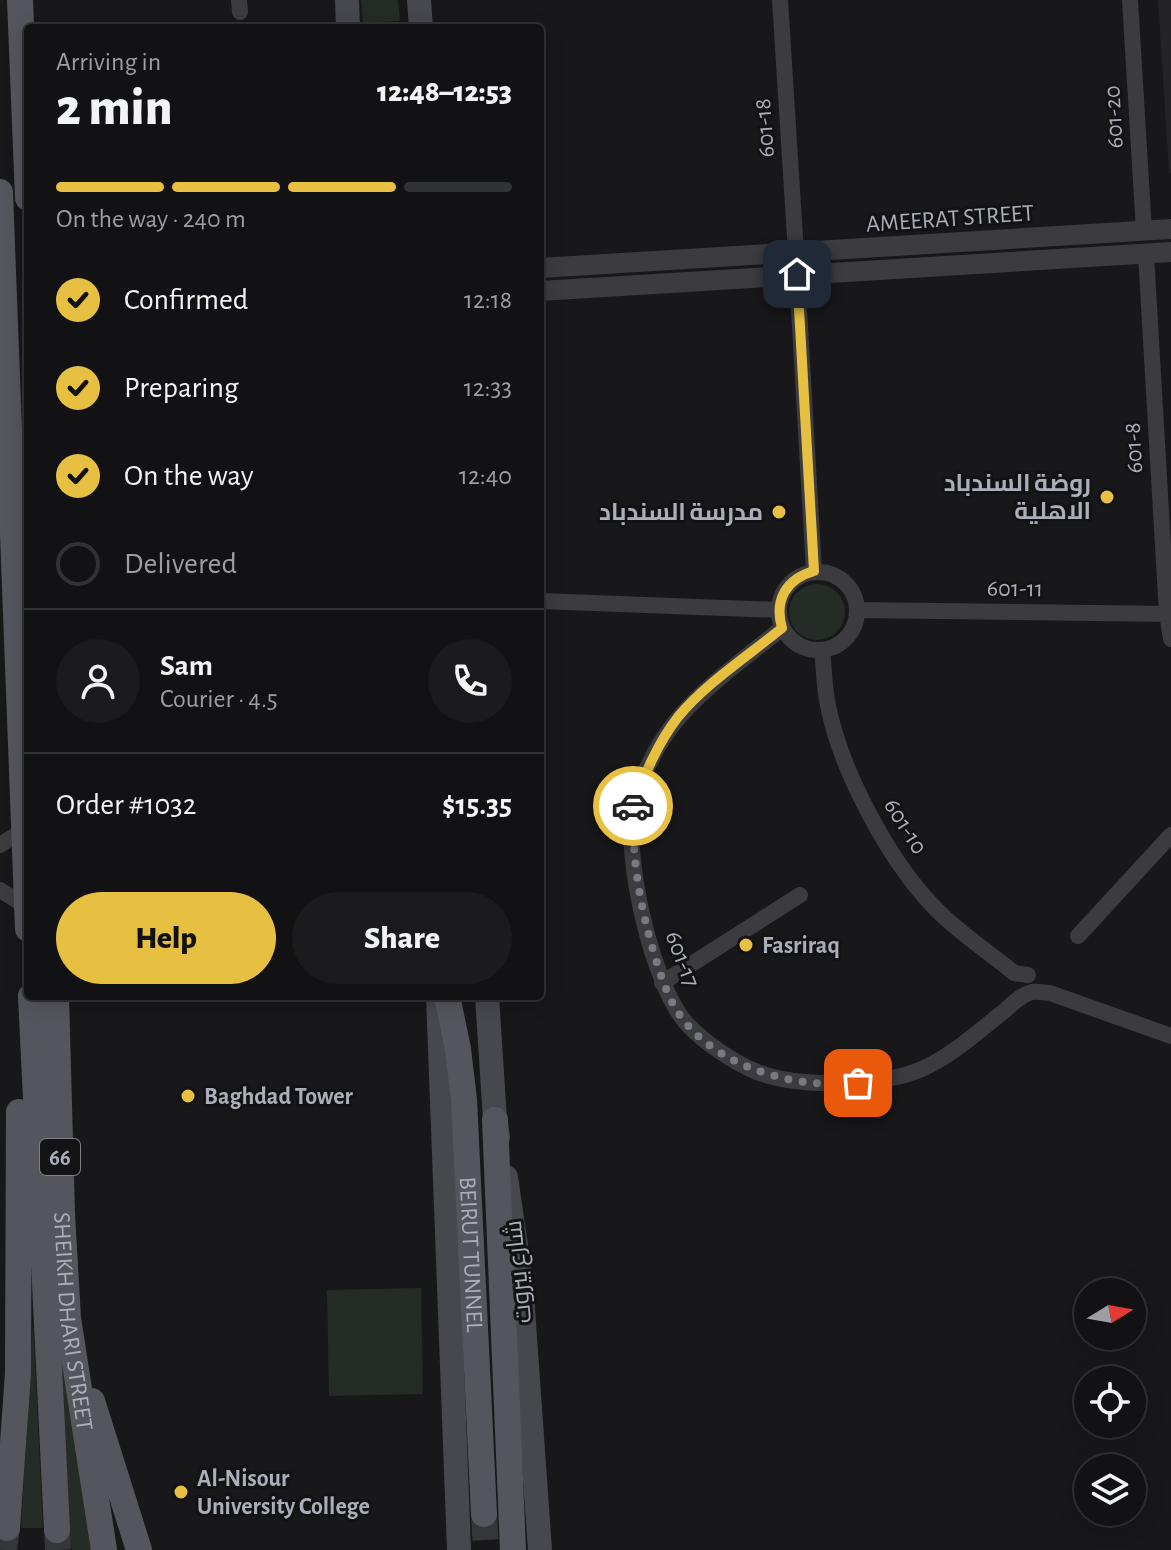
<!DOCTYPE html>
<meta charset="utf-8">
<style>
body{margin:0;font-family:"Alegreya Sans",Cairo,sans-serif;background:#1b1b1d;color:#f1f3f6;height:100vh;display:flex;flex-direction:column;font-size:30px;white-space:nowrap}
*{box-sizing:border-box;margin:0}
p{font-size:26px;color:#9c9ea0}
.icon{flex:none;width:44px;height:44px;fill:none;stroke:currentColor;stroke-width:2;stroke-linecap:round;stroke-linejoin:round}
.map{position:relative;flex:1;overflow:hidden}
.drawer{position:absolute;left:24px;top:24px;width:520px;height:976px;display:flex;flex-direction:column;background:#121214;border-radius:8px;box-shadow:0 4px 20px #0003,0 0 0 2px #313234}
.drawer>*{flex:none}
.needle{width:52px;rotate:79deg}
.controls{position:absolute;left:1074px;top:1278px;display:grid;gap:16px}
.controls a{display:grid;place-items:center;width:72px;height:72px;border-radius:50%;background:#121214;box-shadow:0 4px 20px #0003,0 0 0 2px #313234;font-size:40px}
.pin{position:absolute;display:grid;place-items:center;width:68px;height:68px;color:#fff;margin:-34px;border-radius:16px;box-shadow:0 4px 12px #0006}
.courier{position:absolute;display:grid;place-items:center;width:80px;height:80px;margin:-40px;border:6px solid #e7c042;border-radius:50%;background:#fff;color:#222;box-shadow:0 2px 10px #0007}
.overview em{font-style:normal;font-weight:800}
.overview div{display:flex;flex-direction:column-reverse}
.overview{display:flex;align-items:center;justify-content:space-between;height:136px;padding:0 32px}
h1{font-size:52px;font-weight:800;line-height:60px}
.bar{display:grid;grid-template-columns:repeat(4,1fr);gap:12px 8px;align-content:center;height:96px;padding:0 32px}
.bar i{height:10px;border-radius:6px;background:#313234}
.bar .current{background:#e7c042}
.bar p{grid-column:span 4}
.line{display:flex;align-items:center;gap:20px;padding:0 32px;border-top:2px solid #313234}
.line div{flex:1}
.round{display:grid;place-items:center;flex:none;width:84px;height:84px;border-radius:42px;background:#1b1b1d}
ol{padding:0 32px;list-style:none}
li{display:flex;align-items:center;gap:24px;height:88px}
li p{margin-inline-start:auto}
li .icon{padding:8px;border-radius:50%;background:#e7c042;color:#111;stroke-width:4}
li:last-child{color:#9c9ea0}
li i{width:44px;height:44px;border:4px solid #313234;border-radius:50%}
.cta{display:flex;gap:16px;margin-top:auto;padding:16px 32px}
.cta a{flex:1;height:92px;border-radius:48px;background:#e7c042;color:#111;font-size:32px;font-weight:800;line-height:92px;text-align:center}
.cta a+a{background:#1b1b1d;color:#f1f3f6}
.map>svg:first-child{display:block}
.built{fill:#242427}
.green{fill:#242c25}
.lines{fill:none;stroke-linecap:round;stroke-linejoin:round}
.primary-tunnel{stroke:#35363a;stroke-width:26;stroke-dasharray:26 13;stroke-linecap:butt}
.minor{stroke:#3b3b40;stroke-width:16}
.tertiary{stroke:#3b3b40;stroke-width:20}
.secondary{stroke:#47484e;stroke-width:24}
.primary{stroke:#55565d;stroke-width:26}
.done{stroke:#787a81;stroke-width:8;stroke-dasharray:0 14.4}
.route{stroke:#e7c042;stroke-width:10}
.poi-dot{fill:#e7c042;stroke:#131315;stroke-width:3}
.labels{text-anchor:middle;stroke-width:6;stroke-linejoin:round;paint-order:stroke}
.shield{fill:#131315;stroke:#7d8087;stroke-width:2}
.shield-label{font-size:22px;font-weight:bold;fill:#abaeb8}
.street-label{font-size:24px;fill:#abaeb8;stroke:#131315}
.poi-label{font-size:24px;font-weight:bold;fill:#abaeb8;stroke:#131315;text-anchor:start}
</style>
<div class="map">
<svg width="1171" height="1550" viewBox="0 0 1171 1550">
<rect width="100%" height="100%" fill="#18181a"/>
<path class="built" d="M 1158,0 L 1171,0 L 1171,174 L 1169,171 Z"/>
<path class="green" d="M 361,0 L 398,0 L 400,21 L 363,23 Z
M789 612a28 28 0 1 1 56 0a28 28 0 1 1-56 0Z
M 58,1267 L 93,1550 L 72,1550 L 69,1533 Z
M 421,1288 L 423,1394 L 329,1396 L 327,1290 Z
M 33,1321 L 43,1528 L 21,1528 Z"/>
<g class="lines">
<path class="primary-tunnel" d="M 484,1514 L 486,1550
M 57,1530 L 58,1550
M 4,1550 L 7,1528"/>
<path class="minor" d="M 239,0 L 240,12
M 780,0 L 796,253
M 1130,0 L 1144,231
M 1146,254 L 1167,614 L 1171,639
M 797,274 L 814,571
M779 611a39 39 0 1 1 78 0a39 39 0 1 1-78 0Z
M 540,601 L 779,610
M 858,610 L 1171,614
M 782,628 C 736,666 677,704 651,760 C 644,773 637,790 634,805 C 622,855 653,987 687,1024 C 705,1043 733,1062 757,1072 C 799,1088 883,1087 924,1068 C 950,1056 976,1034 998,1016 C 1009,1008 1019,995 1032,992 C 1038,991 1045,993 1050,993 L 1171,1036
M 822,650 C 824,667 824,684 827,700 C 838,765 887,858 933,906 C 956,931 988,951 1014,973 L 1028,975
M 0,845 L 24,830
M 0,890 L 18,901 L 27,911
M 1078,936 L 1171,835
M 662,983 L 800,895"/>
<path class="tertiary" d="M 540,268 L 1171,229
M 540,291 L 1171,252"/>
<path class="secondary" d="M 347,0 L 348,28
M 419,0 L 421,28
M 438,996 L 459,1550
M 487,996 L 495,1120 L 498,1137
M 506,1177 L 521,1281 L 540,1550"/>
<g class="primary">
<path d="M 20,0 L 28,198"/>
<path d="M 0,192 L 28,929"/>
<path d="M 31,996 L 57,1530"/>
<path id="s1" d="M 56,996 L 62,1214 L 68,1318 L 104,1550"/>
<path id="s2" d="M 447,996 L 458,1049 L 464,1100 L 484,1514"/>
<path d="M 495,1120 L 513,1550"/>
<path d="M 92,1401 L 139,1550"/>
<path d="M 7,1528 L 18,1373 L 19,1112"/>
</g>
</g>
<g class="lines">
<path class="done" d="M 633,806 C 632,856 639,902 653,950 C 661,976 668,1001 685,1022 C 724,1070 799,1089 858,1083"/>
<path class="route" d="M 633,806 C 645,774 657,744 678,717 C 705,684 749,655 782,628 C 774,600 786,579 814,571 L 797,274"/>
</g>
<g class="poi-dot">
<circle cx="1107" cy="497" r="8"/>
<circle cx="779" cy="512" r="8"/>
<circle cx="746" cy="945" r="8"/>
<circle cx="188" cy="1096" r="8"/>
<circle cx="181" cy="1492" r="8"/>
</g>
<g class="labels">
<rect class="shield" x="40" y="1139" width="40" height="36" rx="6"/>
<g class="shield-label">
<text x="60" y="1165">66</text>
</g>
<g class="street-label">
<text transform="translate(1113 117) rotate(-93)" y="8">601-20</text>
<text transform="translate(764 128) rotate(-94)" y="8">601-18</text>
<text transform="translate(950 218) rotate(-4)" y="8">AMEERAT STREET</text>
<text transform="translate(1133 448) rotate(-93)" y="8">601-8</text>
<text transform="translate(1015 588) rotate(1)" y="8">601-11</text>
<text transform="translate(906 826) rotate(58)" y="8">601-10</text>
<text transform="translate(683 959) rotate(69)" y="8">601-17</text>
<text dy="8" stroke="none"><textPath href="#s2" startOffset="260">BEIRUT TUNNEL</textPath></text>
<text transform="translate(518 1272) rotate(-96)" y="8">شارع بيروت</text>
<text dy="8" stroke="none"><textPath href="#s1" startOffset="326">SHEIKH DHARI STREET</textPath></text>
</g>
<g class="poi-label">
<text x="1091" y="491" text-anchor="end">روضة السندباد<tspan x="1091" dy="28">الاهلية</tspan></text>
<text x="763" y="520" text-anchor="end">مدرسة السندباد</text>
<text x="762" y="953">Fasriraq</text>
<text x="204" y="1104">Baghdad Tower</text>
<text x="197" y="1486">Al-Nisour<tspan x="197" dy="28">University College</tspan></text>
</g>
</g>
</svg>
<div class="controls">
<a><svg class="needle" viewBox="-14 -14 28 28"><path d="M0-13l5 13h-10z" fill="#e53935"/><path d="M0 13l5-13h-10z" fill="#9c9ea0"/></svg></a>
<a><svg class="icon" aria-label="locate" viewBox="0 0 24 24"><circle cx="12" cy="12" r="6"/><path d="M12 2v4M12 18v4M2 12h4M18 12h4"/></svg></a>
<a><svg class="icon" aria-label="layers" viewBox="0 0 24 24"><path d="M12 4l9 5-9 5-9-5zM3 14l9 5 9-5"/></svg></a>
</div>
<div class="pin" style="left:858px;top:1083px;background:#ea580c"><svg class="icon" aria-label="bag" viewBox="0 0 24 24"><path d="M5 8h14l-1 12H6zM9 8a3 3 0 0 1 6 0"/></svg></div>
<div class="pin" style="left:797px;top:274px;background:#1f2937"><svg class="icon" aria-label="home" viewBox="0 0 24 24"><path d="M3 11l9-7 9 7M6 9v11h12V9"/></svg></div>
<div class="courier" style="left:633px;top:806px"><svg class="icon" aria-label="car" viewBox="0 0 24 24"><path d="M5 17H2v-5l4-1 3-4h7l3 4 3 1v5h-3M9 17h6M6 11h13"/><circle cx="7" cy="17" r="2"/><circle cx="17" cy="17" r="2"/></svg></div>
<section class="drawer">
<div class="overview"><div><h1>2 min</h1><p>Arriving in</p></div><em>12:48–12:53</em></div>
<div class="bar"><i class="current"></i><i class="current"></i><i class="current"></i><i></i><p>On the way · 240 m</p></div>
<ol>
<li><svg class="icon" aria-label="check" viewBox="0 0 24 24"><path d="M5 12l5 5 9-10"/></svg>Confirmed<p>12:18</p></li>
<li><svg class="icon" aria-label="check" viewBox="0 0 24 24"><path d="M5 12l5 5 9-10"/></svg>Preparing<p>12:33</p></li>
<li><svg class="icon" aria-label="check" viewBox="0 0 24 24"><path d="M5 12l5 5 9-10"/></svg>On the way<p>12:40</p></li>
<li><i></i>Delivered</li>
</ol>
<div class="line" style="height:144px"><a class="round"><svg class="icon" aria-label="person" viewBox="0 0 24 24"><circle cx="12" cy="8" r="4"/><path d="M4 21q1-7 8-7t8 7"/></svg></a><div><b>Sam</b><p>Courier · 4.5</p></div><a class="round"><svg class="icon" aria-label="phone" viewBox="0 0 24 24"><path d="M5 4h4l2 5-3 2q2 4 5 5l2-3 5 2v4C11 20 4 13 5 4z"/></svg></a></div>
<div class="line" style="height:104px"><div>Order #1032</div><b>$15.35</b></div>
<div class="cta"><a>Help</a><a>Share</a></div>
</section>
</div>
